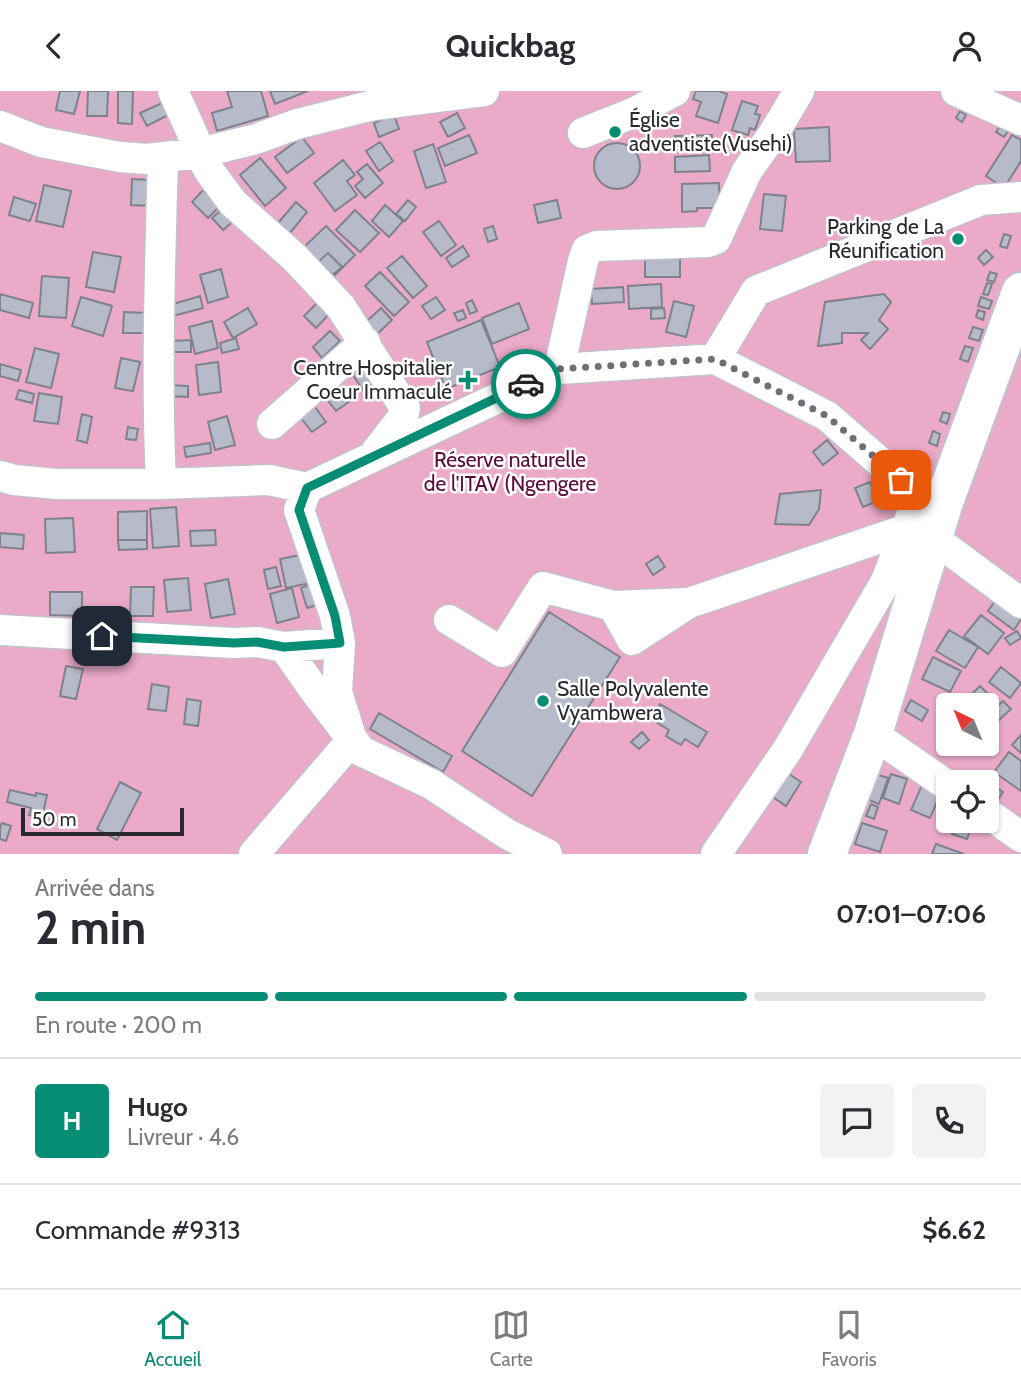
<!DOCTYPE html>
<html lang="fr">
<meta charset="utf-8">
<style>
body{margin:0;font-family:Cabin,sans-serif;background:#f2f2f3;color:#2b2b33;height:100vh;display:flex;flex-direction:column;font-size:26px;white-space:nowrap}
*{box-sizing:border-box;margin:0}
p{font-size:23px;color:#7c7c81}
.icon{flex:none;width:38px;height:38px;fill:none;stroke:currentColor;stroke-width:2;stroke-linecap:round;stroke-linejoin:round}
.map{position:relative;height:763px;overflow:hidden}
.sheet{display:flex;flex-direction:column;background:#fff;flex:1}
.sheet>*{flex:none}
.needle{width:46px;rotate:317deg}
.tools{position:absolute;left:936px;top:602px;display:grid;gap:14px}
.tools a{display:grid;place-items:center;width:63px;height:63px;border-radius:7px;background:#fff;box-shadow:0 2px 5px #0004;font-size:35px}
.scale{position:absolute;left:21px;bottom:18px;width:163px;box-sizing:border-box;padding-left:7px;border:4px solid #29282d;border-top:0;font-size:19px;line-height:24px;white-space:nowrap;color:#29282d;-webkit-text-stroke:5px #fff;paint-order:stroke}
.pin{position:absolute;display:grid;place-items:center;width:60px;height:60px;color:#fff;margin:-30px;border-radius:14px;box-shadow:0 4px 10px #0006}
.courier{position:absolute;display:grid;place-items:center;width:70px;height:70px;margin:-35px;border:5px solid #068d73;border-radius:50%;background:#fff;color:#222;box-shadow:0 2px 9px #0007}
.overview em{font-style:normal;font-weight:700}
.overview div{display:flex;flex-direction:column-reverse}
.overview{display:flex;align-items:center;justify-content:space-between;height:119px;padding:0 35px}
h1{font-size:46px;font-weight:700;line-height:52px}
.bar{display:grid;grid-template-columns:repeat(4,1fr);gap:10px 7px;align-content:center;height:84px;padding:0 35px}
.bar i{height:9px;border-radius:5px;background:#e1e1e2}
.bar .on{background:#068d73}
.bar p{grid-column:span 4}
.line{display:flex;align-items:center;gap:18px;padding:0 35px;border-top:2px solid #e1e1e2}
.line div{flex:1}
.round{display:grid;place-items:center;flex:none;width:74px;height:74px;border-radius:7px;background:#f2f2f3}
header{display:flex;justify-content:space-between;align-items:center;height:91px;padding:0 35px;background:#fff;font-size:32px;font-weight:700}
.tab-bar{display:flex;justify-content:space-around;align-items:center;height:98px;border-top:2px solid #e1e1e2;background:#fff;font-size:19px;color:#7c7c81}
.tab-bar a{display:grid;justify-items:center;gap:4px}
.tab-bar .on{color:#068d73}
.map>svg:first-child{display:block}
.green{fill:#eaaac8;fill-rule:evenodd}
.building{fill:#b7bac8;stroke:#7f828e;stroke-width:2}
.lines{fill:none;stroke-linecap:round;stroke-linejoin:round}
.minor-casing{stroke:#c4c0ce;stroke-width:33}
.highway-casing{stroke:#c4c0ce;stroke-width:42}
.minor{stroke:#fff;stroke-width:30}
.highway{stroke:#fff;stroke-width:38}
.done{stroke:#706e76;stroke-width:7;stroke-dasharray:0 12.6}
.route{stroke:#068d73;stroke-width:9}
.poi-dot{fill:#068d73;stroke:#fff;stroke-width:2.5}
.labels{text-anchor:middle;stroke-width:5;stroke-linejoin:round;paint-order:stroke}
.poi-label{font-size:21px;fill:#29282d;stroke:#fff;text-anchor:start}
.park-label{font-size:21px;fill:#5a0a3b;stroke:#fff}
</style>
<header><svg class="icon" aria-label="back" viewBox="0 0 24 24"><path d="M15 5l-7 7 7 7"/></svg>Quickbag<svg class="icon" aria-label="person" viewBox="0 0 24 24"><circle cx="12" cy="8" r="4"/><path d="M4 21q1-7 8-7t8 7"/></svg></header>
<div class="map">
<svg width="1021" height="763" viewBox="0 0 1021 763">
<rect width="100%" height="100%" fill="#f4f0fe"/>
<path class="green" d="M 0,0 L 1021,0 L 1021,763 L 0,763 ZM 948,614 L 987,614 L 987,653 L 948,653 ZM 948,691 L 987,691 L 987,730 L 948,730 Z"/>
<path class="building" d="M 60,0 L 80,0 L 74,23 L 56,19 Z
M 88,0 L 108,0 L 107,25 L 87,25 Z
M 118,0 L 133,0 L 132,33 L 118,32 Z
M 227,0 L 261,0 L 268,25 L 217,40 L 212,22 L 232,16 Z
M 270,0 L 308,0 L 275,13 Z
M 696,0 L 719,0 L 727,3 L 718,32 L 696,25 L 701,11 L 693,8 Z
M 742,10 L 758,15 L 755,23 L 760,24 L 755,39 L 750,37 L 748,44 L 732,39 Z
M 164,11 L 170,23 L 147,35 L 140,22 Z
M 960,20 L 966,24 L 962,31 L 956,27 Z
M 457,22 L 465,37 L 448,46 L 440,31 Z
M 394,24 L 399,38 L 379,46 L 374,32 Z
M 1002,33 L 1009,39 L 1004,46 L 996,41 Z
M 829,36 L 830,70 L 796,71 L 794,38 Z
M 469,44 L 477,62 L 445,75 L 438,57 Z
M 712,44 L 713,60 L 675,61 L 675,45 Z
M 1012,44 L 1021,49 L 1021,70 L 1004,97 L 986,85 Z
M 302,46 L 314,62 L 287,82 L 275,66 Z
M 380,51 L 393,70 L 379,80 L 366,60 Z
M594 75a23 23 0 1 1 46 0a23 23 0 1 1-46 0Z
M 433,53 L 446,91 L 426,97 L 414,60 Z
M 709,64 L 710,80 L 675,81 L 675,66 Z
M 260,67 L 286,97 L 265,115 L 240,84 Z
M 343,69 L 355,84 L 347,90 L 357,104 L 335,120 L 314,92 Z
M 367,73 L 383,92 L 365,107 L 355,95 L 363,88 L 357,81 Z
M 132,88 L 153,89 L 152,115 L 131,114 Z
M 719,92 L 720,117 L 697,117 L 697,120 L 682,121 L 682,93 Z
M 44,94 L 71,100 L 63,136 L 36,130 Z
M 206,96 L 222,113 L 208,127 L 192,111 Z
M 764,103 L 786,105 L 782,140 L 760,138 Z
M 14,106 L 36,113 L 30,130 L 9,124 Z
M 408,109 L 416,116 L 405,130 L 396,123 Z
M 557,109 L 561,127 L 538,132 L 534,114 Z
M 296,111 L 307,121 L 290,142 L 278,132 Z
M 385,114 L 403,130 L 389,146 L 372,130 Z
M 226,115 L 237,127 L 223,139 L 212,127 Z
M 355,119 L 379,142 L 360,161 L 336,139 Z
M 439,130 L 456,154 L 441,165 L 423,141 Z
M 326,135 L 355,164 L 330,189 L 301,159 Z
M 493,135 L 497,148 L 488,151 L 484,138 Z
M 1004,143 L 1011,145 L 1007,157 L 1000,155 Z
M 463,155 L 469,165 L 452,176 L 446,167 Z
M 986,159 L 993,166 L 984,174 L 978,167 Z
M 93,161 L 121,166 L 114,201 L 86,196 Z
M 328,162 L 342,176 L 332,184 L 319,170 Z
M 402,165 L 427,195 L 413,207 L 387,177 Z
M 680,167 L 680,186 L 645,186 L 645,168 Z
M 221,178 L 228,206 L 208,212 L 200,184 Z
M 380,181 L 409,211 L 394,225 L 365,195 Z
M 990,181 L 997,183 L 994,191 L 987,189 Z
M 42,185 L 69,187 L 66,227 L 39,225 Z
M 987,192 L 992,193 L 988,204 L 983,203 Z
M 661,193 L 662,216 L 629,218 L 628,195 Z
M 623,196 L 624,211 L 592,213 L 591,198 Z
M 0,203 L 33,212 L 29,227 L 0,219 Z
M 884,203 L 891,211 L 879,229 L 888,238 L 870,258 L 861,249 L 868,242 L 842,242 L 842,252 L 818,255 L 825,211 Z
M 200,205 L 203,217 L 173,225 L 170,214 Z
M 81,206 L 112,215 L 103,245 L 72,235 Z
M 436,206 L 445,219 L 431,228 L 422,215 Z
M 981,206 L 992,210 L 989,218 L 978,215 Z
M 472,209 L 477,220 L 470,223 L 466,212 Z
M 319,210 L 331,221 L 316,237 L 304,225 Z
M 674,210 L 694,215 L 686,246 L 666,241 Z
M 519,212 L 529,238 L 492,253 L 482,227 Z
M 248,217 L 257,233 L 233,247 L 224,231 Z
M 381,217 L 392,229 L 376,244 L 365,232 Z
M 664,217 L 665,227 L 651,228 L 651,218 Z
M 463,219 L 466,227 L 458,230 L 454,222 Z
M 978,219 L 985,221 L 983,229 L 976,226 Z
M 124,221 L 146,222 L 145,242 L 123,242 Z
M 481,229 L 500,276 L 446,298 L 427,251 Z
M 212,230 L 218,257 L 195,263 L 189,236 Z
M 973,236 L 983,239 L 979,250 L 969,247 Z
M 330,240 L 340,250 L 322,267 L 313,256 Z
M 236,247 L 239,258 L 222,262 L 220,252 Z
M 191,249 L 191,261 L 172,261 L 172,250 Z
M 965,255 L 973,257 L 968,271 L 960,268 Z
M 35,257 L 59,263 L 51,297 L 26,291 Z
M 121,267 L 140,271 L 133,300 L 115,297 Z
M 364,267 L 378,288 L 363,299 L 349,278 Z
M 218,271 L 221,301 L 199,304 L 196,274 Z
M 0,273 L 21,279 L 18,290 L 0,285 Z
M 336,290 L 350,310 L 336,320 L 321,301 Z
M 169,294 L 188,295 L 188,306 L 169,305 Z
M 19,299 L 34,303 L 32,312 L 16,308 Z
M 39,302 L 62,306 L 58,333 L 34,330 Z
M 312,312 L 326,331 L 312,341 L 297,322 Z
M 943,321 L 950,323 L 947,333 L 940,330 Z
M 82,323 L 92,326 L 87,352 L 77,349 Z
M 227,325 L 235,354 L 215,359 L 208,331 Z
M 128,336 L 138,338 L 136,349 L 126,348 Z
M 933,340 L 940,343 L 937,355 L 929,352 Z
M 827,349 L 838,362 L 823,374 L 813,361 Z
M 210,352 L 211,362 L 186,366 L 184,356 Z
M 870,391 L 878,410 L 863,416 L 855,397 Z
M 821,399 L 819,418 L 809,434 L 775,433 L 780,403 Z
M 176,416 L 179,455 L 153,457 L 150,418 Z
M 147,420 L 147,449 L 118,449 L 118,421 Z
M 73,427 L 75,461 L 46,462 L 45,428 Z
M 215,439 L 216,454 L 191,455 L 190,440 Z
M 0,442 L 24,444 L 23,458 L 0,456 Z
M 118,449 L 147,449 L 147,458 L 119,459 Z
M 305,463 L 310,492 L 286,497 L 280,468 Z
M 658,465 L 665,476 L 653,484 L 646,473 Z
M 276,476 L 281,495 L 268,498 L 264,479 Z
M 188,487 L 191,519 L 167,521 L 164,489 Z
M 228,488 L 235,523 L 211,527 L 205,493 Z
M 314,492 L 320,513 L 307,517 L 301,497 Z
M 131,496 L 154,496 L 153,525 L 130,525 Z
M 292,497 L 299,526 L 277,532 L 270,503 Z
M 50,501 L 82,501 L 82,525 L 50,524 Z
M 998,506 L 1021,522 L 1021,528 L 1014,539 L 988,520 Z
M 549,521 L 620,566 L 532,705 L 462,660 Z
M 981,524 L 1004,542 L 988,563 L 964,545 Z
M 949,539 L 978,556 L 965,577 L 936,560 Z
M 1017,540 L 1021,547 L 1010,554 L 1005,547 Z
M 933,566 L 961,580 L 950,601 L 922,588 Z
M 66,575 L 83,578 L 76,608 L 60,605 Z
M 1001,576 L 1021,592 L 1010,607 L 989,591 Z
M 152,593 L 169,596 L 166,620 L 148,618 Z
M 980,595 L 990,605 L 981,614 L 961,614 Z
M 187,608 L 201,610 L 198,635 L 184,633 Z
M 911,609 L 928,619 L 922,630 L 905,620 Z
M 1003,610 L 1011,618 L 998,630 L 990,622 Z
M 660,613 L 707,641 L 698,656 L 685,648 L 681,654 L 666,645 L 669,639 L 651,628 Z
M 379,622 L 452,665 L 443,681 L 370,638 Z
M 642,641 L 649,649 L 639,658 L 631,651 Z
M 1021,644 L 1021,662 L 1012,654 Z
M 1009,661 L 1021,670 L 1021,700 L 994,681 Z
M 786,681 L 801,691 L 786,715 L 770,704 Z
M 891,683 L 907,688 L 899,713 L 883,707 Z
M 878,684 L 888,687 L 879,713 L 869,709 Z
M 120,691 L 141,702 L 117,749 L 97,738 Z
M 987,691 L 1003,701 L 994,714 L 987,709 Z
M 922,694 L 941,702 L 930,727 L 911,719 Z
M 10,699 L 36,705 L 36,702 L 47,704 L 42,727 L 29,724 L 31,717 L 7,711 Z
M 871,713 L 878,716 L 874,728 L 866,725 Z
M 956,730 L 973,730 L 967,748 L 952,743 Z
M 2,732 L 11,735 L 6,750 L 0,748 L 0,737 Z
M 862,732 L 887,740 L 880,761 L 855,753 Z
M 936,753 L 964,763 L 932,763 Z"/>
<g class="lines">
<defs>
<path id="minor" d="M 173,0 L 193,44 L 199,62 L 210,81 L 233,112 L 294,166 L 341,216 L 405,317 L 403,326 L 376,361
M 956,0 L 1021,29
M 0,35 L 41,51 L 120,66 L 147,68 L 199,62 L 256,48 L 297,33 L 374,14 L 484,0
M 583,42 L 633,22 L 675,0
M 715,268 L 756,200 L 981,109 L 1021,106
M 559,278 L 583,170 L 587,159 L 597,155 L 708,151 L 716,148 L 747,80 L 774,42 L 799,0
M 272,333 L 365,251
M 0,385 L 14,389 L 57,393 L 161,393 L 269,389 L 307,397
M 161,393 C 156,284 160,175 163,66
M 933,447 L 1021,512
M 613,515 L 688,512
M 449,529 L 502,561 L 543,496 L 613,515 L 632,549 L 689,512 L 907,438
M 0,539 L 234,552 L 257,551 L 284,556 L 315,600 L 361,660 L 431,693 L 507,743 L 547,763
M 284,556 L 340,552
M 873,643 L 948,695
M 987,722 L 1021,746
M 254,763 L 352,649 L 337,601 L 340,552 L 335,525 L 299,419 L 307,397 L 559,278 L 715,268 L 827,325 L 919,405 L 944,411
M 716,763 L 788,658 L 886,490 L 911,425"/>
<path id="highway" d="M 827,763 L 873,643 L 944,411 L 1021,201"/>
</defs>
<use href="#minor" class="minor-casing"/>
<use href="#highway" class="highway-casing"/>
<use href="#minor" class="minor"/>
<use href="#highway" class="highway"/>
</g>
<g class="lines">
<path class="done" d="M 526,293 L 558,278 L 715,268 L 827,325 L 901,389"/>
<path class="route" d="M 102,545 L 234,552 L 257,551 L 284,556 L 340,552 L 335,525 L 299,419 L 307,397 L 526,293"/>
</g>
<g class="poi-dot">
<circle cx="615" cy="41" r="7"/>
<circle cx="958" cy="148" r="7"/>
<path d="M464.5 278.5h7v7h7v7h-7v7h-7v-7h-7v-7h7z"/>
<circle cx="543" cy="610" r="7"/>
</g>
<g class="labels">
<g class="poi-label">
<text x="629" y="36">Église<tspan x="629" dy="24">adventiste(Vusehi)</tspan></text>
<text x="944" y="143" text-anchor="end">Parking de La<tspan x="944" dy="24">Réunification</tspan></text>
<text x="452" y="284" text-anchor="end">Centre Hospitalier<tspan x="452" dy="24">Coeur Immaculé</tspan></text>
<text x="557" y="605">Salle Polyvalente<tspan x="557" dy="24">Vyambwera</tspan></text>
</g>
<g class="park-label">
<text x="510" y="376">Réserve naturelle<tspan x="510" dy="24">de l'ITAV (Ngengere</tspan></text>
</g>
</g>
</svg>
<div class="tools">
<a><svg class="needle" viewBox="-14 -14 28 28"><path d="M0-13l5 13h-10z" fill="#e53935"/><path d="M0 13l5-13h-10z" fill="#7c7c81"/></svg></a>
<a><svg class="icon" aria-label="locate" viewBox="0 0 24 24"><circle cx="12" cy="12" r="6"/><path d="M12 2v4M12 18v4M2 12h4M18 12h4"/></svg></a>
</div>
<div class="scale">50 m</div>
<div class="pin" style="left:901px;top:389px;background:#ea580c"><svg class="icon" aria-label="bag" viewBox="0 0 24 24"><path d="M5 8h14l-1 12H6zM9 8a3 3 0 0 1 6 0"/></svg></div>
<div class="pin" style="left:102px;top:545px;background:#1f2937"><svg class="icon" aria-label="home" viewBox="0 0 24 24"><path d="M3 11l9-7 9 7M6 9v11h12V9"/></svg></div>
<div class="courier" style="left:526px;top:293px"><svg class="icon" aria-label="car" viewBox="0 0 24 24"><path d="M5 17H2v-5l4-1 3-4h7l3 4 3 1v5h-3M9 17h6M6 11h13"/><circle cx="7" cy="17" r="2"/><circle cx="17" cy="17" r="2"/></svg></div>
</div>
<section class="sheet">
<div class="overview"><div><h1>2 min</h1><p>Arrivée dans</p></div><em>07:01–07:06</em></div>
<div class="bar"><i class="on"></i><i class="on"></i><i class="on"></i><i></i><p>En route · 200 m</p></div>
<div class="line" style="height:126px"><b class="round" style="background:#068d73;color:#fff">H</b><div><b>Hugo</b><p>Livreur · 4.6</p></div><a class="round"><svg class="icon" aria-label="chat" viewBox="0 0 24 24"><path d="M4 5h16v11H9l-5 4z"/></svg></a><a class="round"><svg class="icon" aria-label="phone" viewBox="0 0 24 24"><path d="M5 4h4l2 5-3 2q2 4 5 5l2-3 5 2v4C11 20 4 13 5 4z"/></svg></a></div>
<div class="line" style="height:91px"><div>Commande #9313</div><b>$6.62</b></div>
</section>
<nav class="tab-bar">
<a class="on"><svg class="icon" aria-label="home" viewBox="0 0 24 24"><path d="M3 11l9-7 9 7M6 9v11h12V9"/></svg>Accueil</a>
<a><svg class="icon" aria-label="map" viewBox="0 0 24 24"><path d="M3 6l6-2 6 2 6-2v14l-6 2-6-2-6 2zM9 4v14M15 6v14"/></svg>Carte</a>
<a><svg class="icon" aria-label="saved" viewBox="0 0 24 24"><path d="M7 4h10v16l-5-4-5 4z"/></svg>Favoris</a>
</nav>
